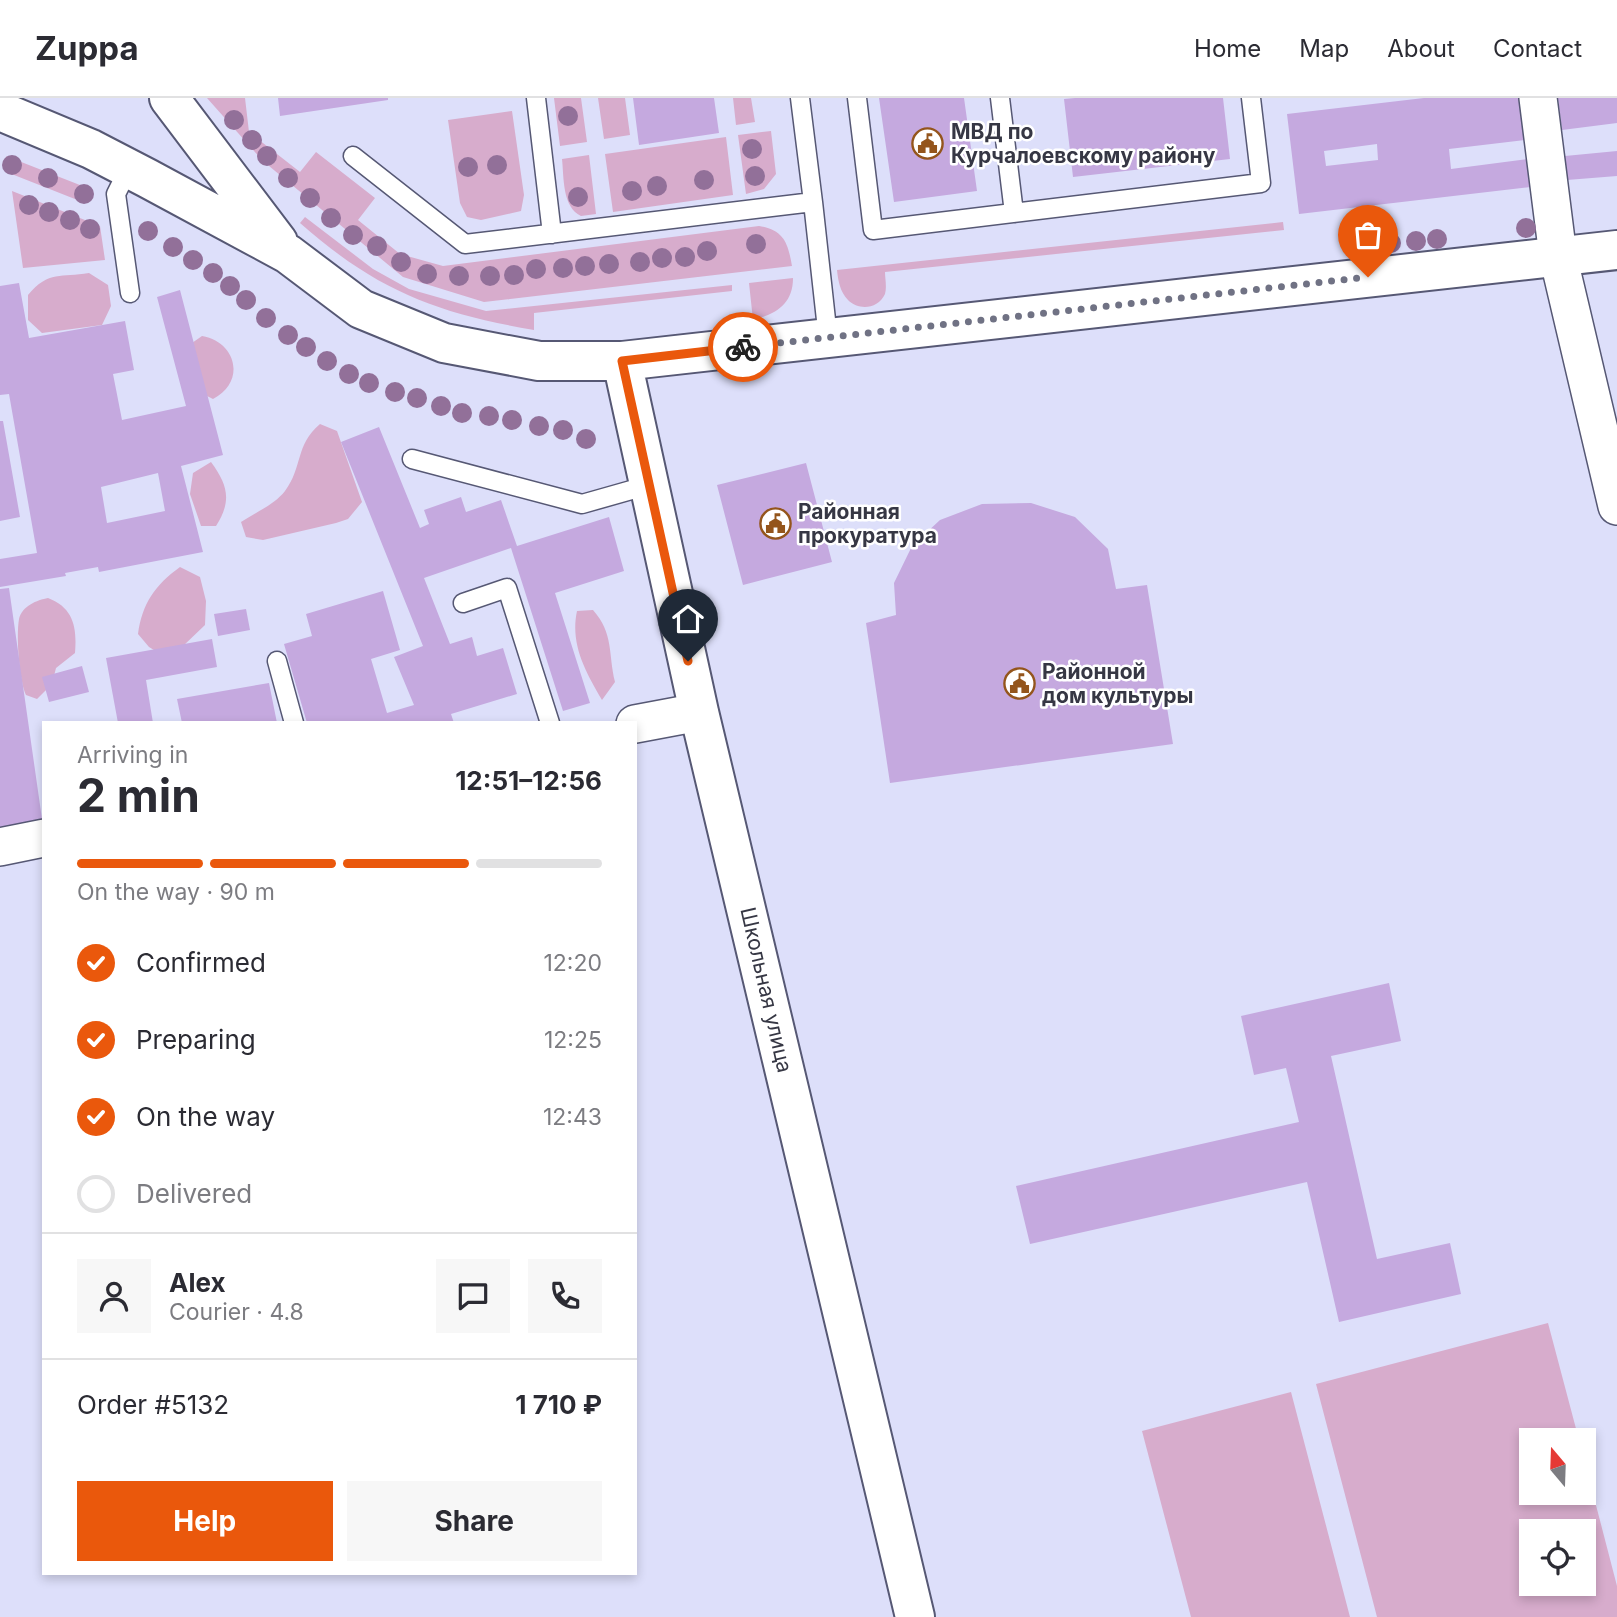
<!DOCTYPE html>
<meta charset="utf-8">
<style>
body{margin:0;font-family:Inter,sans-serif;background:#f7f7f7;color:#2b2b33;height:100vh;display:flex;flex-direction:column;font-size:26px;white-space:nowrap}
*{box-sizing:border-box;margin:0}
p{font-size:23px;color:#7c7c81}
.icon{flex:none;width:38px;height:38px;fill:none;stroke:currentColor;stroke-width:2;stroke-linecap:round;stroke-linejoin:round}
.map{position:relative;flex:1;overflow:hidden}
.drawer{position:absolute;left:42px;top:623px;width:595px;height:854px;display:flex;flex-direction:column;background:#fff;border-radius:0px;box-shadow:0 4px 10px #0003}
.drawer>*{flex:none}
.needle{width:46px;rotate:341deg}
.controls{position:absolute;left:1519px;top:1330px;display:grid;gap:14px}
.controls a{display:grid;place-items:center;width:77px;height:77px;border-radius:0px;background:#fff;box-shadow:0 4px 10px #0003;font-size:35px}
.pin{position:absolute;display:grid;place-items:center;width:60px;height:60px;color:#fff;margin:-72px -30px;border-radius:50% 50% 50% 0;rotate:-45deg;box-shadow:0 0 7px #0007}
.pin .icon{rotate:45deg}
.courier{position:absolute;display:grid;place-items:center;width:70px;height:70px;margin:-35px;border:5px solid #ea580c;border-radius:50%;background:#fff;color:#222;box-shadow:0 2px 9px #0007}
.overview em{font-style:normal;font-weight:700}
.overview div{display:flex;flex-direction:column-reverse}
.overview{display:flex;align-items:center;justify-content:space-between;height:119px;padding:0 35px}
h1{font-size:46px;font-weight:700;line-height:52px}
.bar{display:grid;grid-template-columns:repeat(4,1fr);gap:10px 7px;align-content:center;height:84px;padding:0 35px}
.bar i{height:9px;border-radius:5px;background:#e1e1e2}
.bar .current{background:#ea580c}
.bar p{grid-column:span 4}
.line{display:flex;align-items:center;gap:18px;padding:0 35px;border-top:2px solid #e1e1e2}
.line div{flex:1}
.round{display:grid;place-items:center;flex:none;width:74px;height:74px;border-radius:0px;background:#f7f7f7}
ol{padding:0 35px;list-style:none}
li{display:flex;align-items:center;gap:21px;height:77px}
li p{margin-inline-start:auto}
li .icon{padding:7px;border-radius:50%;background:#ea580c;color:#fff;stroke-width:4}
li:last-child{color:#7c7c81}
li i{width:38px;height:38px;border:4px solid #e1e1e2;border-radius:50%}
.cta{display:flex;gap:14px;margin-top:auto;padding:14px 35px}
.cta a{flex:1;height:80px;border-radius:0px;background:#ea580c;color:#fff;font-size:28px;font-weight:700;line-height:80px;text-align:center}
.cta a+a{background:#f7f7f7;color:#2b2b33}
header{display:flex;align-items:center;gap:42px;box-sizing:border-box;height:98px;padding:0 35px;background:#fff;border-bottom:2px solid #e1e1e2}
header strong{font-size:33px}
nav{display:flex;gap:38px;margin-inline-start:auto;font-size:24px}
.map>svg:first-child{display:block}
.green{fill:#d7accc;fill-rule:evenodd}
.building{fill:#c5a9df;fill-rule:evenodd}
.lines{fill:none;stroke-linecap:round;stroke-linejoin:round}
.lane-casing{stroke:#565874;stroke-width:21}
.street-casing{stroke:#565874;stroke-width:40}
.secondary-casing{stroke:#565874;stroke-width:42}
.lane{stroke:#fff;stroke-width:18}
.street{stroke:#fff;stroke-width:37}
.secondary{stroke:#fff;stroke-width:38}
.tree{fill:#927099}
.done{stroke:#707284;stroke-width:7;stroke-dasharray:0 12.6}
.route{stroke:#ea580c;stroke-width:9}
.labels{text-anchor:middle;stroke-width:5;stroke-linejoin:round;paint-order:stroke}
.poi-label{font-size:21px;font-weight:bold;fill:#363744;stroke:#fff;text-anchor:start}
.street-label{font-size:21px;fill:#363744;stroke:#fff}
</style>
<header>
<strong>Zuppa</strong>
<nav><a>Home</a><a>Map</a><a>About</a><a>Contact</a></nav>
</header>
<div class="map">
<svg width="1617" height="1519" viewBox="0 0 1617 1519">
<rect width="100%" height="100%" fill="#dddffa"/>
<path class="green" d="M 207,0 L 245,0 L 249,34 L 300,74 L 316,54 L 375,100 L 358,122 L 400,156 L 443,168 L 759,128 C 784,132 788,145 792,168 L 484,204 L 403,179 L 263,63 Z
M 554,0 L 581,0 L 587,44 L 560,48 Z
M 598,0 L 625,0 L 630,37 L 604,41 Z
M 733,0 L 751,0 L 755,24 L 736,27 Z
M 512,13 L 524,97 L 521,113 L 481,122 L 467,119 L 460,105 L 448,22 Z
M 771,33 L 776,76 L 764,91 L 746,96 L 738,37 Z
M 726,39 L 733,97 L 613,114 L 605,56 Z
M 589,57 L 596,116 L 581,118 C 562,109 564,79 562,61 Z
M 6,58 L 90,91 L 85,105 L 9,75 Z
M 12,93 L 100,128 L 105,162 L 23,170 Z
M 305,119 L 373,171 L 409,191 L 486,213 L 732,187 L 732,193 L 534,215 L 534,232 C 435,215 376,192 300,125 Z
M 1283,124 L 1284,132 L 885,174 C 885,180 887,189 885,196 C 878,211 859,213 848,202 C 840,194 838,182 837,172 Z
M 89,175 L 108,187 L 111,208 L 102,227 L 42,235 L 28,222 L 28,197 C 49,172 61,180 89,175 Z
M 793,180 C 793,206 776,216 753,222 L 749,185 Z
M 202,238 C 237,244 246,284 213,301 L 197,293 L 192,245 Z
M 320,326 L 337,333 L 362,404 L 348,421 L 336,425 L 263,442 L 246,439 L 241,424 C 256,414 274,407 285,393 C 303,369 295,347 320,326 Z
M 211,364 C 228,387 232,403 216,428 L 201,428 L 190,396 L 193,375 Z
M 180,469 L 200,479 L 206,503 L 205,527 L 182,549 L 159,555 L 149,549 L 138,536 C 142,506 155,487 180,469 Z
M 48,500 C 74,510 77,530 75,555 L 56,570 L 52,586 L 37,601 L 26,597 C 19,582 16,538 19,521 C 22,508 37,502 48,500 Z
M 593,512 C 614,536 608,555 615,584 L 602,602 C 585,573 570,546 577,513 Z
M 1548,1225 L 1579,1342 L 1531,1342 L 1531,1395 L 1584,1395 L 1584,1361 L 1617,1488 L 1617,1519 L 1377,1519 L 1316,1286 ZM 1531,1433 L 1584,1433 L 1584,1486 L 1531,1486 Z
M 1291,1294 L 1350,1519 L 1191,1519 L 1142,1333 Z"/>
<path class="building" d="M 278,0 L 388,0 L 388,2 L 280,18 Z
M 633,0 L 714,0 L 719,35 L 639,47 Z
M 879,0 L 964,0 L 977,93 L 894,104 Z
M 1075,0 L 1223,0 L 1230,61 L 1073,79 L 1064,1 Z
M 1424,0 L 1520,0 L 1525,42 L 1449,51 L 1451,71 L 1527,61 L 1531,89 L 1299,116 L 1287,16 ZM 1377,46 L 1378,62 L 1326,68 L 1324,53 Z
M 1558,0 L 1617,0 L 1617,25 L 1562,32 Z
M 1617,53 L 1617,78 L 1567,82 L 1565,58 Z
M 19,185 L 29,240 L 125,223 L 134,272 L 113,276 L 122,322 L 186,308 L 157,199 L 180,192 L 223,357 L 181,368 L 203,454 L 99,474 L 98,469 L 65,475 L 66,478 L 0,489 L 0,461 L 37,455 L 9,296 L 0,297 L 0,188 ZM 158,375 L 165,413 L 107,425 L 101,389 Z
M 0,323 L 3,323 L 20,419 L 0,423 Z
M 379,329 L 420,430 L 429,426 L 424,412 L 461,399 L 466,414 L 501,402 L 517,448 L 609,419 L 624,473 L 555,495 L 590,605 L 563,613 L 511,450 L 424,480 L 450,546 L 472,539 L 477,558 L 503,550 L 517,596 L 451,616 L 454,625 L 307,625 L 284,546 L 312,538 L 306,516 L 383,493 L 400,552 L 371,561 L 387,615 L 414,607 L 394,559 L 423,548 L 341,344 Z
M 806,365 L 832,464 L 743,487 L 717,387 Z
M 1031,405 L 1075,419 L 1108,451 L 1116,491 L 1147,487 L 1173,646 L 890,685 L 866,525 L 896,517 L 894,485 L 912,448 L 940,422 L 982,406 Z
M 9,490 L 42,721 L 0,730 L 0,491 Z
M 246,511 L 250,532 L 218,538 L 214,516 Z
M 212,541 L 217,569 L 146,582 L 153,625 L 118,625 L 106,560 Z
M 82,568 L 89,594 L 49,604 L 42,579 Z
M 269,585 L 277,625 L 182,625 L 177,601 Z
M 1389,885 L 1401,943 L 1331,958 L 1377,1161 L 1450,1145 L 1461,1196 L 1339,1224 L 1307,1084 L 1030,1146 L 1016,1088 L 1299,1024 L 1286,970 L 1254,977 L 1241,918 Z"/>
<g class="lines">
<defs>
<path id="lane" d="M 536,0 L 552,136
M 857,0 L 873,132 L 1261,85 L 1251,0
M 1000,0 L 1014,115
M 353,58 L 465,146 L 813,104 L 800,0
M 129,70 L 116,96 L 130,195
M 813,104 L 828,240
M 412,361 L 582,406 L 649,387
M 463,505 L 507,490 L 550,625
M 277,563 L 294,625"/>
<path id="street" d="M 1538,0 L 1558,158 L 1617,408
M 635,626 L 699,614
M 0,749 L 44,740"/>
<path id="secondary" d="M 169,0 L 278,144
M 0,13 L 91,51 L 147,80 L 288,156 L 361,211 L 444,245 L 539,263 L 622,263 L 1617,152
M 622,263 L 699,614 L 915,1519"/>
</defs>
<use href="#lane" class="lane-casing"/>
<use href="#street" class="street-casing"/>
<use href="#secondary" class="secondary-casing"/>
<use href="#lane" class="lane"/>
<use href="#street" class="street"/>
<use href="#secondary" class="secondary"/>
</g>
<g class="tree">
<circle cx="568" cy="18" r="10"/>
<circle cx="234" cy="22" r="10"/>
<circle cx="252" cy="42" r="10"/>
<circle cx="752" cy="51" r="10"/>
<circle cx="267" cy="58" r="10"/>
<circle cx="12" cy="67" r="10"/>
<circle cx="497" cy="67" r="10"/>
<circle cx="468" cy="69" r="10"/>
<circle cx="755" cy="78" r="10"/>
<circle cx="48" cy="80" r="10"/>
<circle cx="288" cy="80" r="10"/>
<circle cx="704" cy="82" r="10"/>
<circle cx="657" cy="88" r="10"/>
<circle cx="632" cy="93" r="10"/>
<circle cx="84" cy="96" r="10"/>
<circle cx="578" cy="99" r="10"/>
<circle cx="310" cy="100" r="10"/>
<circle cx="29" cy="107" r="10"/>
<circle cx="49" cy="114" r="10"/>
<circle cx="331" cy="120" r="10"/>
<circle cx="70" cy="122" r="10"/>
<circle cx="1526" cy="130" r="10"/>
<circle cx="90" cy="131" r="10"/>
<circle cx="148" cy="133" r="10"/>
<circle cx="353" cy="137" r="10"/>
<circle cx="1437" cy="141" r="10"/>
<circle cx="1416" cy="143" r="10"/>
<circle cx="1391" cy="145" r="10"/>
<circle cx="756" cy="146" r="10"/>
<circle cx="377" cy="148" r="10"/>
<circle cx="173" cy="149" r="10"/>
<circle cx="707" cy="153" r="10"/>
<circle cx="685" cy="159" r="10"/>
<circle cx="662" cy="160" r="10"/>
<circle cx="193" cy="162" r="10"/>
<circle cx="401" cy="164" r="10"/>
<circle cx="640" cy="164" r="10"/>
<circle cx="609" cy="166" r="10"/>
<circle cx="585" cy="168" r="10"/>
<circle cx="563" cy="170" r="10"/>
<circle cx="536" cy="171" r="10"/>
<circle cx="213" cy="175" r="10"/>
<circle cx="427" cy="176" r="10"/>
<circle cx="514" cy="177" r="10"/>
<circle cx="459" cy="178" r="10"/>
<circle cx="490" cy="178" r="10"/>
<circle cx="230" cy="188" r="10"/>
<circle cx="246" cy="202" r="10"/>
<circle cx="266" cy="220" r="10"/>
<circle cx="288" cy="237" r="10"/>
<circle cx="306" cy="249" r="10"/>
<circle cx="327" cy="263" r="10"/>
<circle cx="349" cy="276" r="10"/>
<circle cx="369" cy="285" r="10"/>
<circle cx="395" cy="294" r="10"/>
<circle cx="417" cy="300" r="10"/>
<circle cx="441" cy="308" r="10"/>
<circle cx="462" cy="315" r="10"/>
<circle cx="489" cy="318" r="10"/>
<circle cx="512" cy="322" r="10"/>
<circle cx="539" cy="328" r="10"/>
<circle cx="563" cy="332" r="10"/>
<circle cx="586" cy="341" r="10"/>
</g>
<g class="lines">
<path class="done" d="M 743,249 L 1368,179"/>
<path class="route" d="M 688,563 L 622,263 L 743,249"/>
</g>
<defs>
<symbol id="civic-ring" viewBox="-11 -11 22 22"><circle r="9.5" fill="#fff" stroke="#94551c" stroke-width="1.5"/><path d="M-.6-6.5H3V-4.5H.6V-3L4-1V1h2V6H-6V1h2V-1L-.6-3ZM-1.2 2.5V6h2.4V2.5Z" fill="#94551c"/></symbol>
</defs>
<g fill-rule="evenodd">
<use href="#civic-ring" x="910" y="28" width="35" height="35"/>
<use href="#civic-ring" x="758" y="408" width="35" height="35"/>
<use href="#civic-ring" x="1002" y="568" width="35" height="35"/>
</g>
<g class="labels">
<g class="poi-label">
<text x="951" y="41">МВД по<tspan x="951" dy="24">Курчалоевскому району</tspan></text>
<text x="798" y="421">Районная<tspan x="798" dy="24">прокуратура</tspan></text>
<text x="1042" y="581">Районной<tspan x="1042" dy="24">дом культуры</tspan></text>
</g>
<g class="street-label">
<text transform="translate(766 892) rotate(77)" y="7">Школьная улица</text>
</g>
</g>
</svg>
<div class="controls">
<a><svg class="needle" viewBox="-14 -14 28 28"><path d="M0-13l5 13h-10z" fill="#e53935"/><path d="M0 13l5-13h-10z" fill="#7c7c81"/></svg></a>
<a><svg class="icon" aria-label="locate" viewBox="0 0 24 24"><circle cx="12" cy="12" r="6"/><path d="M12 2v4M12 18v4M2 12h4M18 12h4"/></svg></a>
</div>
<div class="pin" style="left:1368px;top:179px;background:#ea580c"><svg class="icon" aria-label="bag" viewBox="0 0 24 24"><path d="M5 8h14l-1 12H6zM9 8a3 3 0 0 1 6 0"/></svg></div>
<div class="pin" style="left:688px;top:563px;background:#1f2937"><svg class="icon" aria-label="home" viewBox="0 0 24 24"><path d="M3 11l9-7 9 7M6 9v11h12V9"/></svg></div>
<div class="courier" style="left:743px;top:249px"><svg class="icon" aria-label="bike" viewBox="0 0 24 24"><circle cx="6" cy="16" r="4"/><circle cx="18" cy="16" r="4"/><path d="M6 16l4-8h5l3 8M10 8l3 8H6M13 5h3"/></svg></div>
<section class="drawer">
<div class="overview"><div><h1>2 min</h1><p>Arriving in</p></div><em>12:51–12:56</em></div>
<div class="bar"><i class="current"></i><i class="current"></i><i class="current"></i><i></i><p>On the way · 90 m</p></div>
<ol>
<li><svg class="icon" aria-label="check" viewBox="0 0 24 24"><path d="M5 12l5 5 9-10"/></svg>Confirmed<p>12:20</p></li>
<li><svg class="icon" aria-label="check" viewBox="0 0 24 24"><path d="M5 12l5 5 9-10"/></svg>Preparing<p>12:25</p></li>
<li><svg class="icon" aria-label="check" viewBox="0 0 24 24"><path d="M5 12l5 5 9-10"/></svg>On the way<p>12:43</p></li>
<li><i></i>Delivered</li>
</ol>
<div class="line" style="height:126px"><a class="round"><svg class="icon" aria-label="person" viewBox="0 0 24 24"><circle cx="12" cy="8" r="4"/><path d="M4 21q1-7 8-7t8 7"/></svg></a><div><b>Alex</b><p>Courier · 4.8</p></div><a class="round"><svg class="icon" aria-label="chat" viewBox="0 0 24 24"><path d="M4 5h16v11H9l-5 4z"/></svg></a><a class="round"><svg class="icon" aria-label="phone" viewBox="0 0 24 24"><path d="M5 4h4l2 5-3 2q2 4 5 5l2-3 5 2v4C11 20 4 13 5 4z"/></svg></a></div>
<div class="line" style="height:91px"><div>Order #5132</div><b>1 710 ₽</b></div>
<div class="cta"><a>Help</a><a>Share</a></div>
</section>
</div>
